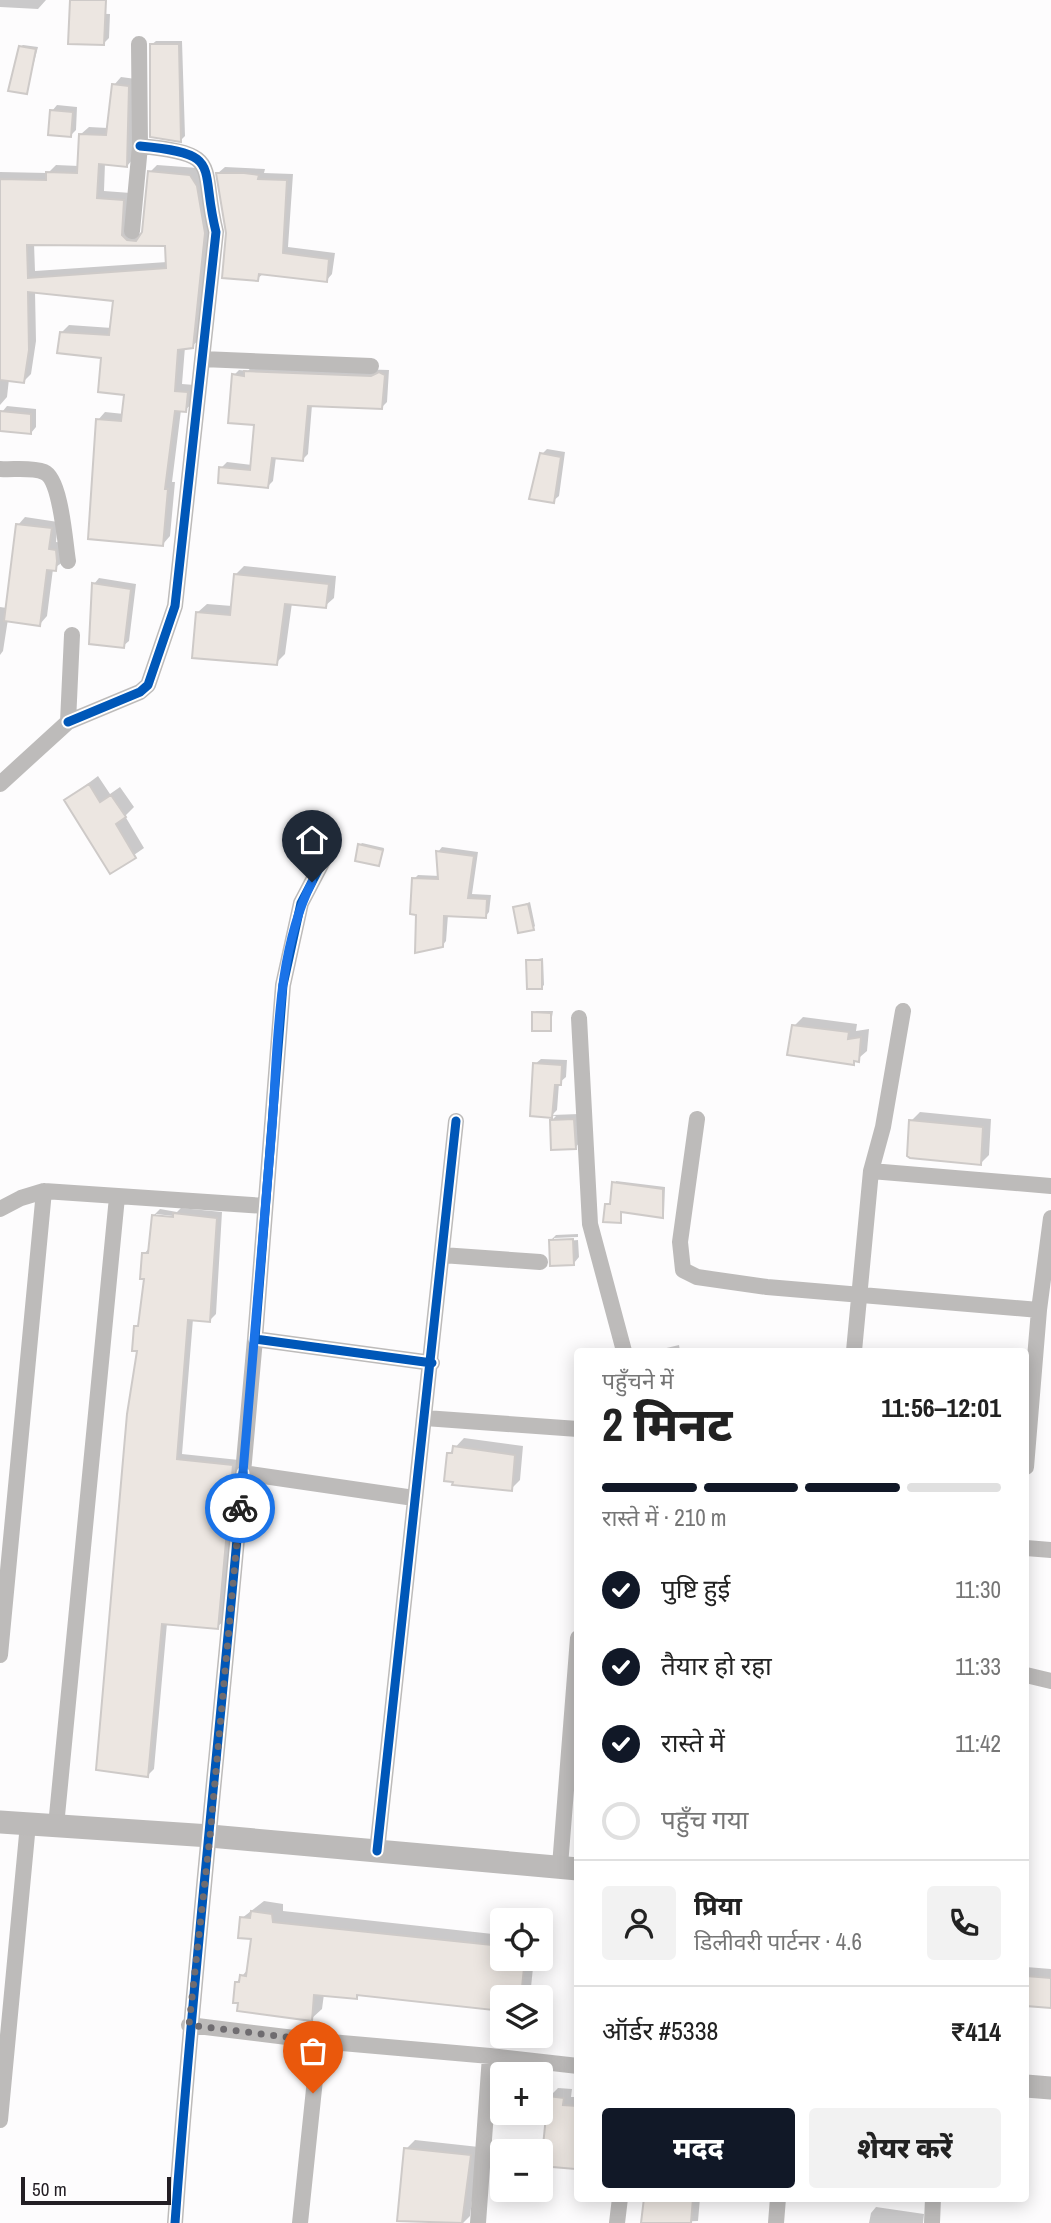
<!DOCTYPE html>
<html lang="hi">
<meta charset="utf-8">
<style>
body{margin:0;font-family:"Archivo Narrow","Noto Sans Devanagari",sans-serif;background:#f2f2f2;color:#222;height:100vh;display:flex;flex-direction:column;font-size:26px;white-space:nowrap}
*{box-sizing:border-box;margin:0}
p{font-size:23px;color:#767676}
.icon{flex:none;width:38px;height:38px;fill:none;stroke:currentColor;stroke-width:2;stroke-linecap:round;stroke-linejoin:round}
.map{position:relative;flex:1;overflow:hidden}
.panel{position:absolute;left:574px;top:1348px;width:455px;height:854px;display:flex;flex-direction:column;background:#fff;border-radius:7px;box-shadow:0 4px 18px #0003}
.panel>*{flex:none}
.buttons{position:absolute;left:490px;top:1908px;display:grid;gap:14px}
.buttons a{display:grid;place-items:center;width:63px;height:63px;border-radius:7px;background:#fff;box-shadow:0 4px 18px #0003;font-size:35px}
.scale{position:absolute;left:21px;bottom:18px;width:150px;box-sizing:border-box;padding-left:7px;border:4px solid #231e24;border-top:0;font-size:19px;line-height:24px;white-space:nowrap;color:#231e24;-webkit-text-stroke:5px #fff;paint-order:stroke}
.pin{position:absolute;display:grid;place-items:center;width:60px;height:60px;color:#fff;margin:-72px -30px;border-radius:50% 50% 50% 0;rotate:-45deg;box-shadow:0 0 7px #0007}
.pin .icon{rotate:45deg}
.courier{position:absolute;display:grid;place-items:center;width:70px;height:70px;margin:-35px;border:5px solid #1a73e8;border-radius:50%;background:#fff;color:#222;box-shadow:0 2px 9px #0007}
.head em{font-style:normal;font-weight:800}
.head div{display:flex;flex-direction:column-reverse}
.head{display:flex;align-items:center;justify-content:space-between;height:119px;padding:0 28px}
h1{font-size:46px;font-weight:800;line-height:52px}
.bar{display:grid;grid-template-columns:repeat(4,1fr);gap:10px 7px;align-content:center;height:84px;padding:0 28px}
.bar i{height:9px;border-radius:5px;background:#e0e0e0}
.bar .selected{background:#111827}
.bar p{grid-column:span 4}
.line{display:flex;align-items:center;gap:18px;padding:0 28px;border-top:2px solid #e0e0e0}
.line div{flex:1}
.round{display:grid;place-items:center;flex:none;width:74px;height:74px;border-radius:7px;background:#f2f2f2}
ol{padding:0 28px;list-style:none}
li{display:flex;align-items:center;gap:21px;height:77px}
li p{margin-inline-start:auto}
li .icon{padding:7px;border-radius:50%;background:#111827;color:#fff;stroke-width:4}
li:last-child{color:#767676}
li i{width:38px;height:38px;border:4px solid #e0e0e0;border-radius:50%}
.action{display:flex;gap:14px;margin-top:auto;padding:14px 28px}
.action a{flex:1;height:80px;border-radius:7px;background:#111827;color:#fff;font-size:28px;font-weight:800;line-height:80px;text-align:center}
.action a+a{background:#f2f2f2;color:#222}
.map>svg:first-child{display:block}
.shadow{fill:#0003;fill-rule:evenodd}
.building{fill:#ece6e1;stroke:#cecac8;stroke-width:2;fill-rule:evenodd}
.lines{fill:none;stroke-linecap:round;stroke-linejoin:round}
.street{stroke:#bdbbba;stroke-width:16}
.secondary{stroke:#bcbab9;stroke-width:23}
.cycleway-casing{stroke:#fff;stroke-width:13}
.cycleway{stroke:#0057b8;stroke-width:9}
.done{stroke:#6f6c70;stroke-width:7;stroke-dasharray:0 12.6}
.route{stroke:#1a73e8;stroke-width:9}
</style>
<div class="map">
<svg width="1051" height="2223" viewBox="0 0 1051 2223">
<rect width="100%" height="100%" fill="#fdfcfd"/>
<path class="shadow" d="M 0,0 L 46,0 L 38,9 L 0,7 Z
M 76,13 L 110,14 L 109,38 L 103,44 Z
M 156,41 L 182,41 L 185,136 L 181,140 L 151,45 Z
M 23,45 L 38,47 L 26,93 L 20,47 Z
M 121,77 L 136,79 L 134,158 L 127,166 L 105,163 L 104,191 L 131,193 L 134,233 L 143,234 L 150,172 L 157,165 L 198,168 L 212,224 L 200,339 L 192,346 L 185,347 L 182,384 L 195,385 L 193,403 L 185,410 L 181,410 L 172,482 L 175,482 L 170,536 L 163,544 L 98,420 L 105,412 L 124,414 L 126,394 L 102,357 L 61,333 L 69,325 L 112,328 L 115,299 L 35,291 L 36,341 L 31,374 L 24,381 L 9,379 L 7,397 L 0,405 L 0,172 L 48,173 L 56,165 L 79,166 L 81,134 L 89,127 L 108,128 L 114,85 ZM 34,243 L 167,245 L 167,262 L 35,271 Z
M 57,105 L 77,107 L 76,130 L 70,136 L 52,111 Z
M 225,167 L 265,169 L 264,173 L 293,174 L 288,247 L 335,253 L 332,274 L 326,281 L 264,273 L 257,279 L 228,233 L 218,173 Z
M 252,366 L 389,370 L 387,402 L 382,407 L 312,405 L 308,454 L 303,459 L 276,457 L 273,481 L 268,486 L 221,468 L 227,462 L 252,465 L 256,423 L 234,375 L 239,370 L 248,371 Z
M 7,406 L 36,409 L 36,427 L 31,433 L 2,412 Z
M 547,449 L 565,452 L 559,496 L 553,501 L 531,497 L 542,454 Z
M 25,517 L 58,522 L 56,542 L 63,543 L 63,562 L 53,569 L 47,616 L 40,624 L 8,619 L 3,651 L 0,655 L 0,607 L 7,608 L 18,525 Z
M 244,566 L 336,576 L 334,598 L 325,606 L 292,603 L 285,654 L 276,663 L 198,612 L 207,604 L 232,606 L 235,575 Z
M 99,578 L 136,584 L 129,641 L 123,646 L 94,584 Z
M 98,776 L 110,794 L 120,787 L 134,807 L 125,816 L 144,848 L 111,871 L 66,800 Z
M 362,843 L 384,848 L 379,865 L 360,845 Z
M 442,847 L 478,852 L 472,894 L 491,895 L 489,912 L 485,917 L 448,915 L 446,941 L 442,946 L 418,913 L 414,879 L 418,875 L 440,876 L 438,852 Z
M 530,902 L 535,926 L 533,928 L 515,908 Z
M 543,958 L 544,985 L 542,987 L 528,961 Z
M 536,1011 L 553,1011 L 550,1029 L 534,1013 Z
M 803,1017 L 857,1024 L 856,1031 L 869,1029 L 867,1051 L 853,1063 L 794,1026 Z
M 541,1059 L 567,1060 L 566,1077 L 559,1083 L 557,1110 L 552,1115 L 579,1114 L 580,1142 L 575,1148 L 551,1121 L 556,1116 L 532,1114 L 535,1064 Z
M 920,1112 L 991,1119 L 989,1155 L 981,1163 L 911,1121 Z
M 616,1181 L 665,1187 L 664,1214 L 622,1211 L 620,1221 L 606,1205 L 612,1202 Z
M 181,1208 L 222,1212 L 216,1314 L 210,1320 L 193,1319 L 182,1454 L 239,1460 L 224,1621 L 217,1627 L 167,1623 L 154,1769 L 148,1775 L 136,1327 L 141,1322 L 146,1277 L 144,1254 L 150,1247 L 153,1216 L 160,1209 L 177,1212 ZM 156,1214 L 182,1217 L 181,1220 L 156,1217 Z
M 578,1234 L 578,1237 L 554,1238 L 554,1242 L 578,1240 L 579,1257 L 574,1263 L 550,1241 L 556,1235 Z
M 679,1345 L 680,1351 L 654,1351 Z
M 464,1438 L 523,1446 L 520,1480 L 511,1489 L 449,1454 Z
M 264,1901 L 283,1904 L 283,1911 L 502,1935 L 502,1958 L 534,1958 L 530,1997 L 502,1997 L 502,2011 L 359,1994 L 356,1997 L 324,1994 L 322,2009 L 311,2019 L 236,1983 L 249,1968 L 253,1937 L 242,1918 Z
M 1026,1967 L 1051,1969 L 1051,2007 L 1026,2004 Z
M 558,2088 L 572,2089 L 571,2097 L 578,2097 L 578,2165 L 575,2168 L 549,2097 Z
M 415,2140 L 479,2147 L 470,2216 L 463,2223 L 398,2219 L 406,2149 Z
M 646,2198 L 700,2198 L 698,2221 L 643,2223 Z
M 876,2207 L 924,2214 L 923,2223 L 869,2223 L 871,2213 Z"/>
<path class="building" d="M 70,0 L 106,0 L 104,45 L 68,44 Z
M 150,44 L 179,44 L 181,142 L 150,137 Z
M 19,46 L 36,49 L 27,94 L 8,91 Z
M 112,84 L 129,86 L 127,167 L 99,164 L 97,198 L 124,200 L 122,235 L 127,240 L 136,241 L 142,232 L 148,171 L 190,175 L 197,186 L 205,233 L 193,348 L 178,350 L 175,391 L 188,392 L 186,412 L 175,411 L 165,489 L 168,489 L 163,546 L 88,539 L 96,419 L 121,421 L 124,395 L 98,392 L 101,358 L 57,353 L 60,332 L 109,335 L 113,301 L 28,292 L 29,350 L 24,383 L 0,380 L 0,179 L 46,180 L 46,172 L 77,173 L 79,134 L 106,135 ZM 27,245 L 165,246 L 166,268 L 28,278 Z
M 50,110 L 73,112 L 71,137 L 48,135 Z
M 216,173 L 244,173 L 259,175 L 258,179 L 287,180 L 283,253 L 329,259 L 327,282 L 259,274 L 258,281 L 222,278 L 226,233 Z
M 244,371 L 371,376 L 379,372 L 385,375 L 382,409 L 308,406 L 303,461 L 272,458 L 268,488 L 218,483 L 219,467 L 250,470 L 254,425 L 228,423 L 232,374 L 244,376 Z
M 0,411 L 31,414 L 31,434 L 0,431 Z
M 540,453 L 561,457 L 554,503 L 529,499 Z
M 16,524 L 52,528 L 49,549 L 56,550 L 57,561 L 56,571 L 47,570 L 40,626 L 4,621 Z
M 234,574 L 329,584 L 326,608 L 285,604 L 277,665 L 192,658 L 196,612 L 230,615 Z
M 92,583 L 131,589 L 124,648 L 89,644 Z
M 89,784 L 100,802 L 111,795 L 126,817 L 116,824 L 136,858 L 110,874 L 64,800 Z
M 358,844 L 383,850 L 379,866 L 355,861 Z
M 436,851 L 474,856 L 468,898 L 487,899 L 486,918 L 444,916 L 443,947 L 415,953 L 416,915 L 410,914 L 412,878 L 438,879 Z
M 528,904 L 534,930 L 518,933 L 513,907 Z
M 526,960 L 542,960 L 542,989 L 527,989 Z
M 532,1012 L 551,1013 L 551,1031 L 532,1031 Z
M 792,1025 L 849,1032 L 848,1039 L 861,1037 L 859,1062 L 854,1061 L 854,1065 L 787,1055 Z
M 533,1063 L 562,1065 L 561,1085 L 555,1085 L 552,1118 L 530,1116 Z
M 574,1119 L 576,1149 L 551,1150 L 550,1120 Z
M 909,1120 L 983,1127 L 981,1165 L 910,1158 L 907,1156 Z
M 612,1182 L 663,1189 L 663,1218 L 621,1212 L 621,1223 L 603,1222 L 605,1204 L 610,1204 Z
M 173,1213 L 217,1218 L 210,1322 L 188,1320 L 177,1459 L 233,1465 L 218,1629 L 162,1624 L 148,1777 L 96,1770 L 127,1414 L 137,1351 L 132,1351 L 134,1326 L 138,1326 L 144,1279 L 140,1279 L 142,1253 L 148,1253 L 152,1215 L 173,1217 Z
M 573,1239 L 574,1265 L 550,1266 L 549,1240 Z
M 453,1446 L 515,1455 L 512,1491 L 452,1485 L 453,1482 L 444,1481 L 447,1453 L 452,1453 Z
M 251,1911 L 272,1914 L 273,1922 L 502,1946 L 502,1958 L 525,1958 L 521,1997 L 502,1997 L 502,2011 L 357,1995 L 357,1999 L 314,1995 L 312,2021 L 237,2011 L 238,2003 L 233,2003 L 235,1982 L 239,1982 L 240,1975 L 246,1976 L 251,1939 L 238,1938 L 240,1917 L 250,1918 Z
M 1026,1976 L 1051,1978 L 1051,2008 L 1026,2006 Z
M 548,2096 L 564,2098 L 563,2105 L 578,2106 L 575,2169 L 541,2166 Z
M 404,2148 L 471,2155 L 462,2223 L 397,2221 Z
M 644,2198 L 693,2198 L 691,2223 L 641,2223 Z"/>
<g class="lines">
<path class="street" d="M 132,231 L 140,146 L 139,44
M 202,359 L 371,366
M 0,469 C 13,470 32,467 44,472 C 61,479 65,543 68,561
M 68,722 L 140,692 L 148,685 L 175,606 L 216,232 C 199,165 225,154 140,146
M 0,784 L 68,722 L 72,635
M 323,861 L 301,903 L 283,985 L 255,1339 L 432,1363
M 579,1018 L 590,1224 L 624,1351
M 697,1119 L 680,1242 L 683,1270 L 697,1277 L 767,1287 L 1039,1310
M 871,1171 L 883,1127 L 903,1011
M 0,1209 L 21,1198 L 44,1191 L 265,1206
M 442,1255 L 540,1262
M 255,1339 L 243,1473 L 414,1498
M 854,1351 L 871,1171 L 1051,1186
M 425,1418 L 578,1429
M 1026,1467 L 1039,1310 L 1051,1218
M 1026,1548 L 1051,1550
M 0,1655 L 44,1191
M 1026,1675 L 1051,1681
M 56,1826 L 117,1197
M 377,1851 L 456,1121
M 560,1866 L 578,1638
M 189,2025 L 319,2041 L 490,2056 L 478,2223
M 490,2056 L 578,2066
M 0,2120 L 28,1824
M 175,2223 C 193,1973 221,1723 243,1473
M 300,2223 L 319,2041
M 617,2223 L 620,2198
M 776,2223 L 778,2198
M 932,2223 L 933,2198"/>
<path class="secondary" d="M 0,1822 L 210,1836 L 578,1869
M 1026,2086 L 1051,2088"/>
<defs>
<path id="cycleway" d="M 68,722 L 140,692 L 148,685 L 175,606 L 216,232 C 199,165 225,154 140,146
M 323,861 L 301,903 L 283,985 L 255,1339 L 432,1363
M 377,1851 L 456,1121
M 175,2223 C 193,1973 221,1723 243,1473"/>
</defs>
<use href="#cycleway" class="cycleway-casing"/>
<use href="#cycleway" class="cycleway"/>
</g>
<g class="lines">
<path class="done" d="M 240,1508 L 210,1836 L 189,2025 L 319,2041 L 313,2093"/>
<path class="route" d="M 240,1508 C 251,1381 261,1254 272,1127 C 278,1050 276,952 312,882"/>
</g>
</svg>
<div class="buttons">
<a><svg class="icon" aria-label="locate" viewBox="0 0 24 24"><circle cx="12" cy="12" r="6"/><path d="M12 2v4M12 18v4M2 12h4M18 12h4"/></svg></a>
<a><svg class="icon" aria-label="layers" viewBox="0 0 24 24"><path d="M12 4l9 5-9 5-9-5zM3 14l9 5 9-5"/></svg></a>
<a>+</a>
<a>−</a>
</div>
<div class="scale">50 m</div>
<div class="pin" style="left:313px;top:2093px;background:#ea580c"><svg class="icon" aria-label="bag" viewBox="0 0 24 24"><path d="M5 8h14l-1 12H6zM9 8a3 3 0 0 1 6 0"/></svg></div>
<div class="pin" style="left:312px;top:882px;background:#1f2937"><svg class="icon" aria-label="home" viewBox="0 0 24 24"><path d="M3 11l9-7 9 7M6 9v11h12V9"/></svg></div>
<div class="courier" style="left:240px;top:1508px"><svg class="icon" aria-label="bike" viewBox="0 0 24 24"><circle cx="6" cy="16" r="4"/><circle cx="18" cy="16" r="4"/><path d="M6 16l4-8h5l3 8M10 8l3 8H6M13 5h3"/></svg></div>
<section class="panel">
<div class="head"><div><h1>2 मिनट</h1><p>पहुँचने में</p></div><em>11:56–12:01</em></div>
<div class="bar"><i class="selected"></i><i class="selected"></i><i class="selected"></i><i></i><p>रास्ते में · 210 m</p></div>
<ol>
<li><svg class="icon" aria-label="check" viewBox="0 0 24 24"><path d="M5 12l5 5 9-10"/></svg>पुष्टि हुई<p>11:30</p></li>
<li><svg class="icon" aria-label="check" viewBox="0 0 24 24"><path d="M5 12l5 5 9-10"/></svg>तैयार हो रहा<p>11:33</p></li>
<li><svg class="icon" aria-label="check" viewBox="0 0 24 24"><path d="M5 12l5 5 9-10"/></svg>रास्ते में<p>11:42</p></li>
<li><i></i>पहुँच गया</li>
</ol>
<div class="line" style="height:126px"><a class="round"><svg class="icon" aria-label="person" viewBox="0 0 24 24"><circle cx="12" cy="8" r="4"/><path d="M4 21q1-7 8-7t8 7"/></svg></a><div><b>प्रिया</b><p>डिलीवरी पार्टनर · 4.6</p></div><a class="round"><svg class="icon" aria-label="phone" viewBox="0 0 24 24"><path d="M5 4h4l2 5-3 2q2 4 5 5l2-3 5 2v4C11 20 4 13 5 4z"/></svg></a></div>
<div class="line" style="height:91px"><div>ऑर्डर #5338</div><b>₹414</b></div>
<div class="action"><a>मदद</a><a>शेयर करें</a></div>
</section>
</div>
